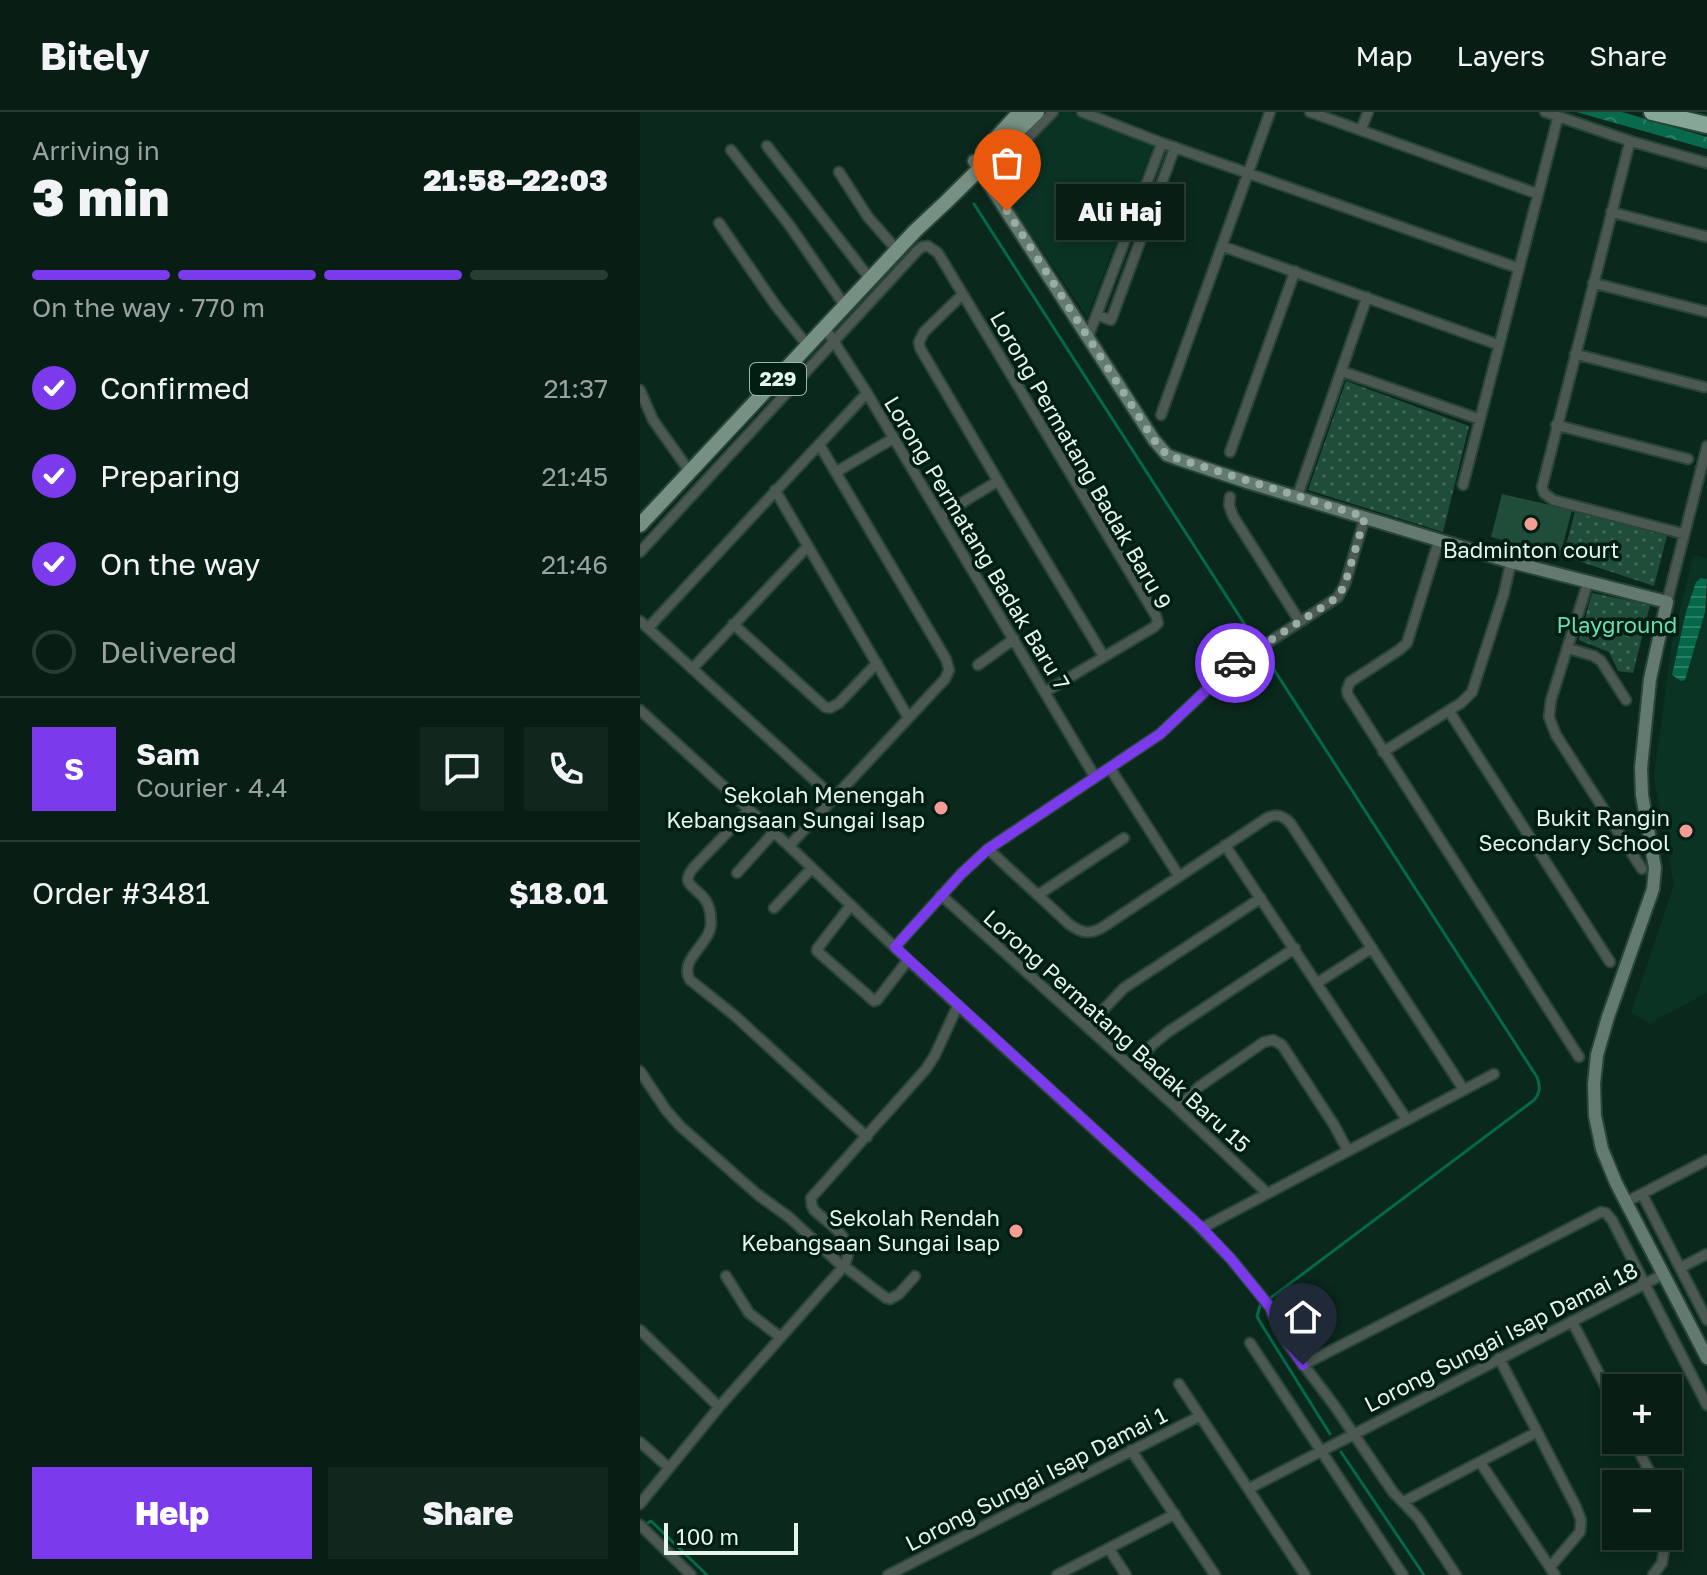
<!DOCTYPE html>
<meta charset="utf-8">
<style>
body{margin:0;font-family:"Golos Text",sans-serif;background:#11271e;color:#f1f3f6;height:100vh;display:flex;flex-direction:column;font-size:30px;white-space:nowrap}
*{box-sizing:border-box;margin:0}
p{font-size:26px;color:#98a2a0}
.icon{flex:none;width:44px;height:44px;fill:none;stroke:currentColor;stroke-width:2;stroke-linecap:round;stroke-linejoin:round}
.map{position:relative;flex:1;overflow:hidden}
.details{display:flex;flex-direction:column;background:#081e15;width:640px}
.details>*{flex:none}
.buttons{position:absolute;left:962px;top:1262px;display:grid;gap:16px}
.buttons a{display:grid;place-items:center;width:80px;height:80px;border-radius:0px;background:#081e15;box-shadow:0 4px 12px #0003,0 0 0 2px #293c34;font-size:40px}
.scale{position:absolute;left:24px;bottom:20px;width:134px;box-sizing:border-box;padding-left:8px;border:4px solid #e4f5ec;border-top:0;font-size:22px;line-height:28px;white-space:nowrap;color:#e4f5ec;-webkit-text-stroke:6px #011e13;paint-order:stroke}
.pin{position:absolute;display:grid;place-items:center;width:68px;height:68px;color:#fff;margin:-82px -34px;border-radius:50% 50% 50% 0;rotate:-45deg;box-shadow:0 0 8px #0007}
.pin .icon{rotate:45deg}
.courier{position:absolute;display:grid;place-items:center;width:80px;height:80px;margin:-40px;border:6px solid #7c3aed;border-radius:50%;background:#fff;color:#222;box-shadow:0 2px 10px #0007}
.bubble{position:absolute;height:56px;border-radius:0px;background:#081e15;box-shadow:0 4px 12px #0003,0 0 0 2px #293c34;font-size:26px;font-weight:800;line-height:56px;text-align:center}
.headline em{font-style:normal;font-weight:800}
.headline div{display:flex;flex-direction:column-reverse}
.headline{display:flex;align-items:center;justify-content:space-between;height:136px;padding:0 32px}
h1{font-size:52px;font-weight:800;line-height:60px}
.bar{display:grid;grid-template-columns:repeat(4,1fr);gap:12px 8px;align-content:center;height:96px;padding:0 32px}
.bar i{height:10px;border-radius:6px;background:#293c34}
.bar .active{background:#7c3aed}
.bar p{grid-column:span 4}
.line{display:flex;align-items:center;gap:20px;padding:0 32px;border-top:2px solid #293c34}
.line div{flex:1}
.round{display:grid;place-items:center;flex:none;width:84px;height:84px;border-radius:0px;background:#11271e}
ol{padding:0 32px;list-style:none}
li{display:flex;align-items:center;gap:24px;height:88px}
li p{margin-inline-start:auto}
li .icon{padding:8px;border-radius:50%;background:#7c3aed;color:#fff;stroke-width:4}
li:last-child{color:#98a2a0}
li i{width:44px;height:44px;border:4px solid #293c34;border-radius:50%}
.cta{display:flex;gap:16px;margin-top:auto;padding:16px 32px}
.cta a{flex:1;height:92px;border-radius:0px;background:#7c3aed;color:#fff;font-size:32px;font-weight:800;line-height:92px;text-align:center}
.cta a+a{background:#11271e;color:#f1f3f6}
header{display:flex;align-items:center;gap:48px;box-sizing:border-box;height:112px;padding:0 40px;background:#081e15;border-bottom:2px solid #293c34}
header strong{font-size:38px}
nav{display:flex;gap:44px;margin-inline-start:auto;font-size:28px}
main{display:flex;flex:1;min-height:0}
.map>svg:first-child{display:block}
.built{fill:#0a3324}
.green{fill:url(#green-dots)}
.forest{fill:url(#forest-crowns)}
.pitch{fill:#204c3a}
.water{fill:url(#water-rules)}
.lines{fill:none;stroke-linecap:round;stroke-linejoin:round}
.stream{stroke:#05684a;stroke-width:3}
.street-casing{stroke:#294539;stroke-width:13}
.secondary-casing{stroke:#294539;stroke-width:16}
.primary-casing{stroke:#294539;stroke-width:18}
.highway-casing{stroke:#294539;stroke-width:20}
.street{stroke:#4c5953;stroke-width:9}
.secondary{stroke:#64796f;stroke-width:12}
.primary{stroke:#769184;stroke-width:14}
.highway{stroke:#86a797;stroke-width:16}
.done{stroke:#98ada3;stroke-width:8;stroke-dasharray:0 14.4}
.route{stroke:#7c3aed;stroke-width:10}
.poi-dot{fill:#f59c94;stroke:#011e13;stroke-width:3}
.labels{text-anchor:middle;stroke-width:7;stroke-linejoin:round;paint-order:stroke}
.shield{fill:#011e13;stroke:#a0b4ab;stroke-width:2}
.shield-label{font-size:20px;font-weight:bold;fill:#e4f5ec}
.street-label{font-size:22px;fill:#e4f5ec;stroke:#011e13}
.poi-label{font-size:22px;fill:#e4f5ec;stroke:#011e13;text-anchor:end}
.park-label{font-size:22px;fill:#6bdeaf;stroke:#011e13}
</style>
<header>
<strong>Bitely</strong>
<nav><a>Map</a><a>Layers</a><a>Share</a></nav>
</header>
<main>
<section class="details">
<div class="headline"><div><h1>3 min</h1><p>Arriving in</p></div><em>21:58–22:03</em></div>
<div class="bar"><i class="active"></i><i class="active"></i><i class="active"></i><i></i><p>On the way · 770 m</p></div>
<ol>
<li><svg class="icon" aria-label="check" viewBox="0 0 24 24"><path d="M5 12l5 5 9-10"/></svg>Confirmed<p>21:37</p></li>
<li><svg class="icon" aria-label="check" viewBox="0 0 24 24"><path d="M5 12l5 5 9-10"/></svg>Preparing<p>21:45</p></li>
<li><svg class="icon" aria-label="check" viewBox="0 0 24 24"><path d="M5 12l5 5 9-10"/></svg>On the way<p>21:46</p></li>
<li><i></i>Delivered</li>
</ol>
<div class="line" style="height:144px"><b class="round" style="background:#7c3aed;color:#fff">S</b><div><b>Sam</b><p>Courier · 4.4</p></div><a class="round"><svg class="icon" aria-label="chat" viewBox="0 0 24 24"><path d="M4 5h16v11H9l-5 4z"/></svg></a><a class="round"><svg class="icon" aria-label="phone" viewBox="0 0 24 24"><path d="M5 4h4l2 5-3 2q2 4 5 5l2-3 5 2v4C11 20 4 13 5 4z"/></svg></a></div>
<div class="line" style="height:104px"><div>Order #3481</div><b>$18.01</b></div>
<div class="cta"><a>Help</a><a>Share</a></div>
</section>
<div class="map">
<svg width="1067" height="1463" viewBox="0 0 1067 1463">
<defs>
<pattern id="green-dots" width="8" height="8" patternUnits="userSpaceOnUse" patternTransform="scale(2)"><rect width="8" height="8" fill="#204c3a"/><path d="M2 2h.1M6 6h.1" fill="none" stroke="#406657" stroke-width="1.8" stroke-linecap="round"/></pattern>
<pattern id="forest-crowns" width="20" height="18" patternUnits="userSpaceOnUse" patternTransform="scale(2)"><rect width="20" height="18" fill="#08694b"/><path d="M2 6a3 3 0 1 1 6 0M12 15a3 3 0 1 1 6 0" fill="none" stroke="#2c7f65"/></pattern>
<pattern id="water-rules" width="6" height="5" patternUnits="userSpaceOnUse" patternTransform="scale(2)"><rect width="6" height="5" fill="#05684a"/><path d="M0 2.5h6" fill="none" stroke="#297e64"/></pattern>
</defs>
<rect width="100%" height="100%" fill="#0a281c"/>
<path class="built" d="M 420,0 L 430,0 L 515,30 L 447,205 L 354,67 Z
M 1053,443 L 1067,446 L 1067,881 L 1009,912 L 991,900 L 1034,773 L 1014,665 L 1032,530 Z"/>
<path class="green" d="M 706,269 L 829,314 L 803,420 L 668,378 Z
M 935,400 L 1028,420 L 1014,474 L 923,444 Z
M 952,481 L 1010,493 L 993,561 L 978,559 L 969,540 L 939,528 Z"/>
<path class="forest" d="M 936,0 L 982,0 L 1067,25 L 1067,37 Z"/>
<path class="pitch" d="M 862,382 L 932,398 L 920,444 L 851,425 Z"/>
<path class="water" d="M 1061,466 L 1067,467 L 1065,500 L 1045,568 L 1041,569 L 1032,563 L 1046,500 L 1056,470 Z"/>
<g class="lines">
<path class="stream" d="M 334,92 L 618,533
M 622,539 L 897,965 C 900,974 901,980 894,988 L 620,1194 L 617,1204 L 620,1210 L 690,1322
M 701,1340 L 784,1463
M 2,1414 L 11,1409 L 67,1463"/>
<defs>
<path id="street" d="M 442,0 L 522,31 L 878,156
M 670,0 L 898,82
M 905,0 L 990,29 L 1067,51
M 721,18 L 728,0
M 990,29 L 902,375 L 904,381 L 913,388 L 1044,422
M 127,34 L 230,167
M 91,38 L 150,114 L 205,194
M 199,60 L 228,105 L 257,138
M 347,68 L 413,0
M 971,100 L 1067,125
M 79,111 L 136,194 L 168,234
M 582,134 L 859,233
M 953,171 L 1067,200
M 322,183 L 284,220 L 279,230 L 280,236 L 358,369 L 464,545
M 457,203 L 471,208 L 535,35
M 185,216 L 227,281 L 455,665
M 448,225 L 522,31
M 935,242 L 1064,275
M 701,259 L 839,307
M 0,278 L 13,308 L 50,360
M 521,303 L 630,0
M 916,313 L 1048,347
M 590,340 L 655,159
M 196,360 L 254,326
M 823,373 L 918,5
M 135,378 L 268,605
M 590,385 L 589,393 L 593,404 L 660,510
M 657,385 L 727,185
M 300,404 L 358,369
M 799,428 L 767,531 L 759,538 L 710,570 L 707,578 L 708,583 L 939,945
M 0,440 L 278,138 L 282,135 L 288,134 L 298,141 L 516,504 L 518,511 L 514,515 L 405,580
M 948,470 L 911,588 L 909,605 L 916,623 L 1002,757
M 1027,490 L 1067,334
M 0,509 L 193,685
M 93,512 L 185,595 L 190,596 L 199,591 L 237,551
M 8,516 L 227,281
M 927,536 L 954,544 L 961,549 L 986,588
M 338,553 L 374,527
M 52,557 L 168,434
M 0,598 L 149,734 L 268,848 L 551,1106 L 591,1147 L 622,1185 L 630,1195 L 639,1218 L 650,1235 L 694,1293 L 753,1380 L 778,1406 L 816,1463
M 809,599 L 970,850
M 743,640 L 821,591 L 832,580 L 864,481 L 871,450
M 470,656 L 539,764
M 109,698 L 54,755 C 40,772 53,773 64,786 C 69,792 71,802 71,811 C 71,832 38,847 50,868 L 94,903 L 227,1025
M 585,733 L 767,1008
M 149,734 L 305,567 L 309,558 L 306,547 L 179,332
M 348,737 L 429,812 C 441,821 450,823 463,815 L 627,706 C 637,701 644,704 651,712 L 824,978
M 97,761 L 134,720
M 301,783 L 537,996 L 627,1081
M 398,783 L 484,726
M 211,793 L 177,837 L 177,839 L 234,889 L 237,888 L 268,848
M 134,796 L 172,756
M 255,835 L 321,762 L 348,737 L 520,622 L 591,555 L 698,485 L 705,472 L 725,405
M 677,871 L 732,836
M 447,915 L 484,876 L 621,786
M 493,956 L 512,933 L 528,920 L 655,836
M 0,959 L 26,998 L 40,1014 L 117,1082 L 150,1106 L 203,1155
M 537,996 L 560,974 L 624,930 L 633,928 L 642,933 L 694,1013 L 708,1039
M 1002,1082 L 1067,1208
M 986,1090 L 1067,1048
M 562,1116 L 854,962
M 204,1154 L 246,1186 L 250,1187 L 259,1182 L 275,1164
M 1040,1156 L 1067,1142
M 86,1164 L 109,1201 L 140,1225
M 932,1209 L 976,1295
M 0,1218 L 79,1295
M 610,1231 L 763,1463
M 859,1246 L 936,1395 L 941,1408 L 940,1420 L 910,1455
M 663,1253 L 961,1100 L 966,1101 L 972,1108 L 1067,1293
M 539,1272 L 665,1463
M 993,1328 L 1016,1372
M 0,1330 L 29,1356
M 491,1338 L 575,1463
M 840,1350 L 915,1463
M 608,1377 L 1024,1162
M 763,1390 L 897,1320
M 0,1392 L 79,1295 L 204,1154 C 218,1127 192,1115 174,1098 L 172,1094 L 171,1086 L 286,957 L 295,943 L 318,893
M 0,1413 L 51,1463
M 469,1437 L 486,1463
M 248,1463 L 560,1304
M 417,1463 L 535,1402
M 1013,1463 L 1022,1451 L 1026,1424"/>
<path id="secondary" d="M 334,49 L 514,328 L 527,343 L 535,346 L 607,370 L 871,450 L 1027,490 L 1010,567 L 1001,656 L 1002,683 L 1015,756 L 1013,777 L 968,905 L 957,943 L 954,972 L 955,1004 L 962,1037 L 976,1071 L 1067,1246"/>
<path id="primary" d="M 343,40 L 380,0
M 0,413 L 275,119 L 307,89 L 397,0"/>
<path id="highway" d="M 1012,0 L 1067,13"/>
</defs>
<use href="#street" class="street-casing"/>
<use href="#secondary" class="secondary-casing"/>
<use href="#primary" class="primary-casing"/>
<use href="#highway" class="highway-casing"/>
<use href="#street" class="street"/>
<use href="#secondary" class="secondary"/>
<use href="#primary" class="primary"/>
<use href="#highway" class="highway"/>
</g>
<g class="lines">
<path class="done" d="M 367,99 L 514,328 L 527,343 L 535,346 L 725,405 L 705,472 L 698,485 L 595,551"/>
<path class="route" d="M 595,551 L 520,622 L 348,737 L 321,762 L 255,835 L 562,1116 L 591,1147 L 630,1195 L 639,1218 L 663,1253"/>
</g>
<g class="poi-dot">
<circle cx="891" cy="412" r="8"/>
<circle cx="301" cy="696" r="8"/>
<circle cx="1046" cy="719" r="8"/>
<circle cx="376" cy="1119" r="8"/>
</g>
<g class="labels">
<rect class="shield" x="110" y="251" width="56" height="32" rx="6"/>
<g class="shield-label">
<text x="138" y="274">229</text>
</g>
<g class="street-label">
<text transform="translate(441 348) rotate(60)" y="8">Lorong Permatang Badak Baru 9</text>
<text transform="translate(337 431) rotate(59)" y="8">Lorong Permatang Badak Baru 7</text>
<text transform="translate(477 919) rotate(42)" y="8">Lorong Permatang Badak Baru 15</text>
<text transform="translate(861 1225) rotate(-27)" y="8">Lorong Sungai Isap Damai 18</text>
<text transform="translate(396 1367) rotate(-27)" y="8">Lorong Sungai Isap Damai 1</text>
</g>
<g class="poi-label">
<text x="891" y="446" text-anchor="middle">Badminton court</text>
<text x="285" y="691">Sekolah Menengah<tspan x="285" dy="25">Kebangsaan Sungai Isap</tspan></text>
<text x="1030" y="714">Bukit Rangin<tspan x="1030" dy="25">Secondary School</tspan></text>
<text x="360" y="1114">Sekolah Rendah<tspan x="360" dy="25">Kebangsaan Sungai Isap</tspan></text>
</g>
<g class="park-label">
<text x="977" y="521">Playground</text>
</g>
</g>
</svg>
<div class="buttons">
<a>+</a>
<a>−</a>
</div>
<div class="scale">100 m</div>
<div class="pin" style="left:367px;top:99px;background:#ea580c"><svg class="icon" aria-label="bag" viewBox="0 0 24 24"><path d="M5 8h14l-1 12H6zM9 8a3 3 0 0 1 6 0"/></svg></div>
<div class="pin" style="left:663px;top:1253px;background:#1f2937"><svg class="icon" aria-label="home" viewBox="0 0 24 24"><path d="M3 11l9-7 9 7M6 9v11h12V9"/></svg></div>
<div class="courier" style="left:595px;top:551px"><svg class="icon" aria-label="car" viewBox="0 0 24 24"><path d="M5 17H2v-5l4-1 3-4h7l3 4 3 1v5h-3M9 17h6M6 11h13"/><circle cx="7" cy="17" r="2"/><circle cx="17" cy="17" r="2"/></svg></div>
<div class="bubble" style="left:416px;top:72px;width:128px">Ali Haj</div>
</div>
</main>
